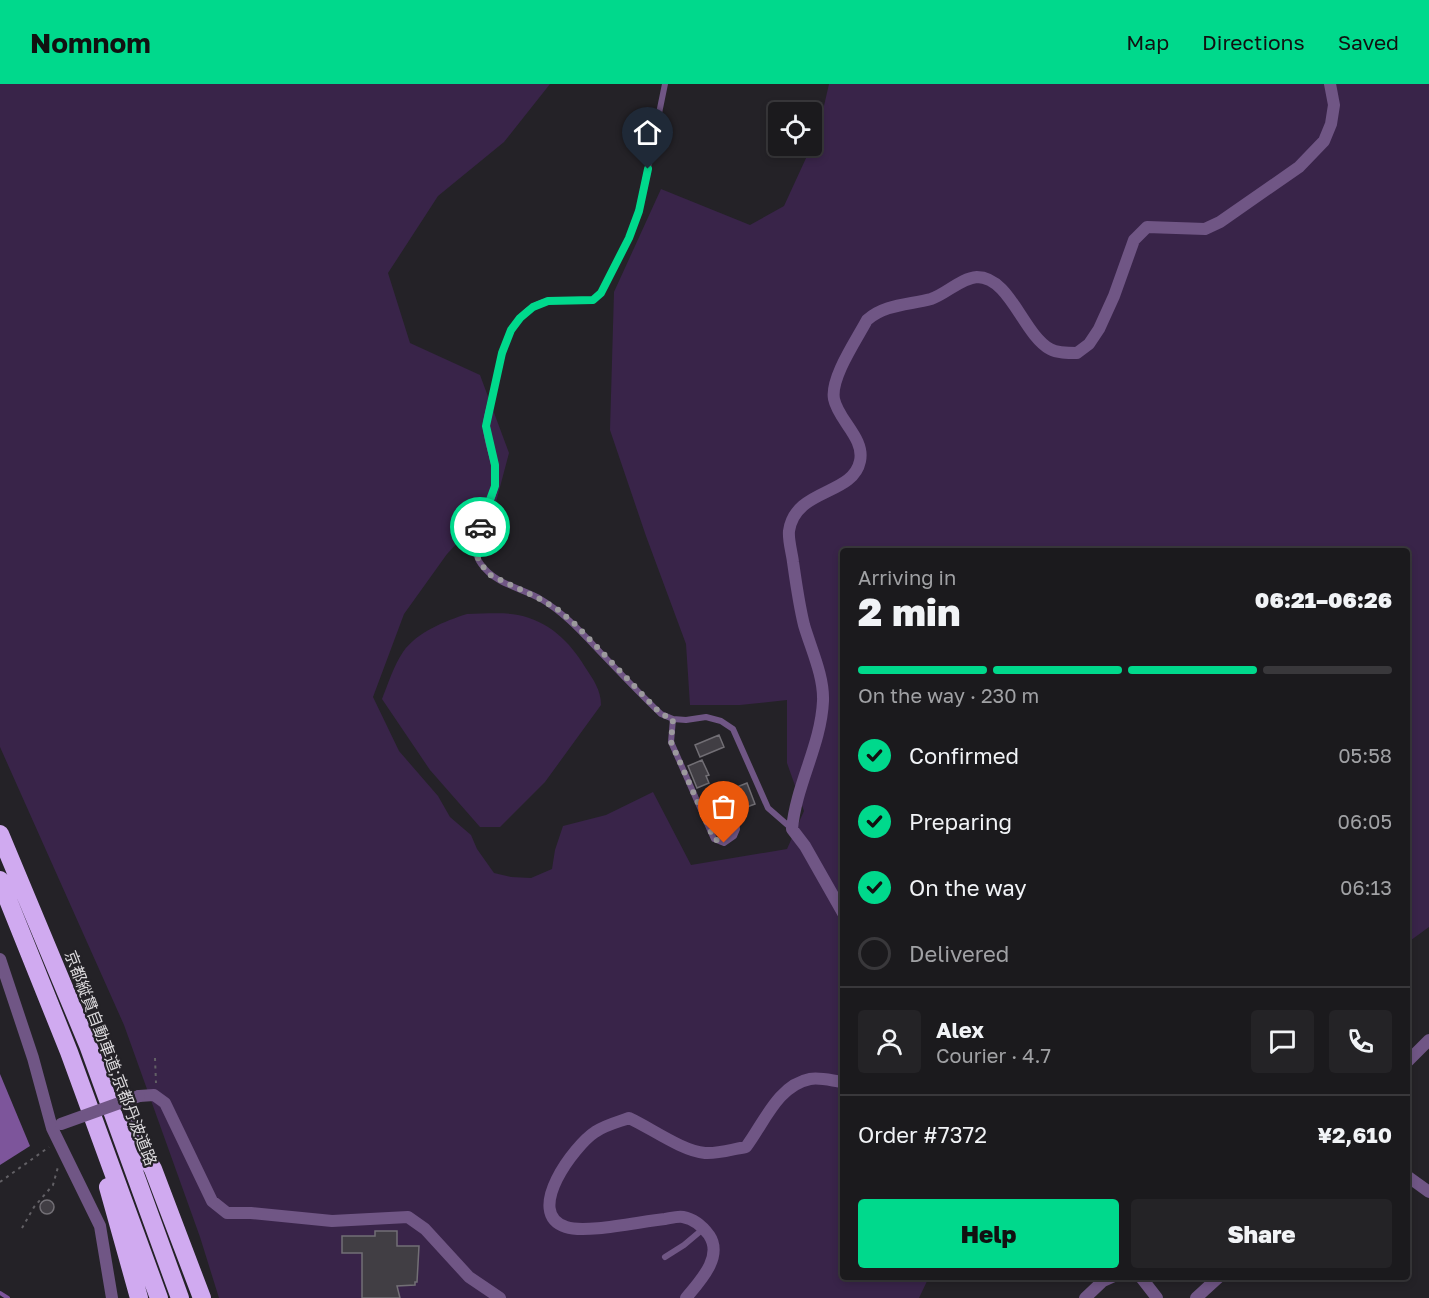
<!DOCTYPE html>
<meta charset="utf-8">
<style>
body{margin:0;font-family:"Golos Text","Noto Sans JP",sans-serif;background:#242326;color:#f1f3f6;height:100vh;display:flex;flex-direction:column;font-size:22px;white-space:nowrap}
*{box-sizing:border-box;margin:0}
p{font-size:20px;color:#a0a1a4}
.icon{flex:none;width:33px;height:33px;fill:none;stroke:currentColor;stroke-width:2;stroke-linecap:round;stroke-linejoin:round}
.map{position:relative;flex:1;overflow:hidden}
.details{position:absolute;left:840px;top:464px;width:570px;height:732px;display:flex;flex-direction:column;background:#1b1a1d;border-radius:6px;box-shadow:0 3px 9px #0003,0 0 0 2px #39383b}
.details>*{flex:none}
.fabs{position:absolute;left:768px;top:18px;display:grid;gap:12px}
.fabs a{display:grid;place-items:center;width:54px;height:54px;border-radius:6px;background:#1b1a1d;box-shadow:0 3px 9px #0003,0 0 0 2px #39383b;font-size:30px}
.pin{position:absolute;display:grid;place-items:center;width:51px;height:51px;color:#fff;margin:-62px -26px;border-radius:50% 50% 50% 0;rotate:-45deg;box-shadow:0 0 6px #0007}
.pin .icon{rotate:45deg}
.courier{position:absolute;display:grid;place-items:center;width:60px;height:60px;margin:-30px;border:4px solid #00d98c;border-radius:50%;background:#fff;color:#222;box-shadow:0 2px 8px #0007}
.summary em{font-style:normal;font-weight:800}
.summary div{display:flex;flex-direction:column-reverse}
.summary{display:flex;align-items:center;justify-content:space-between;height:102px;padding:0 18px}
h1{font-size:39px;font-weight:800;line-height:45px}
.bar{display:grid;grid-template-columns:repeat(4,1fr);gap:9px 6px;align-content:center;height:72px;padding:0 18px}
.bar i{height:8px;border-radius:4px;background:#39383b}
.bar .current{background:#00d98c}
.bar p{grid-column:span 4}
.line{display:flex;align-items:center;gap:15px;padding:0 18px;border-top:2px solid #39383b}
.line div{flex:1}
.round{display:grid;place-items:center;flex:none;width:63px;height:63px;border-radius:6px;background:#242326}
ol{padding:0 18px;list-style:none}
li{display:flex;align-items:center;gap:18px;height:66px}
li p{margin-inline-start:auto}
li .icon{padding:6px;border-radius:50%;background:#00d98c;color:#111;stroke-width:4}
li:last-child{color:#a0a1a4}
li i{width:33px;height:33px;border:3px solid #39383b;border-radius:50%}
.primary-button{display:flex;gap:12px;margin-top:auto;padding:12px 18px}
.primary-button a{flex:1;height:69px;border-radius:6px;background:#00d98c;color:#111;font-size:24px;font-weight:800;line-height:69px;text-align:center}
.primary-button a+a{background:#242326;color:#f1f3f6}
header{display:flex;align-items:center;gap:36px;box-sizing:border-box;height:84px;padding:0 30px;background:#00d98c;color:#111}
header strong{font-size:28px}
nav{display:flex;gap:33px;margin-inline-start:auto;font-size:21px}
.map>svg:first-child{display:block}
.green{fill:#392449}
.water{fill:#7d559b}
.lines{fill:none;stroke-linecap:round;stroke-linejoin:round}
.stream{stroke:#7d559b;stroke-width:4}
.building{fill:#413e44;stroke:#726f75;stroke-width:1.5}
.path{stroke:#626065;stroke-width:2;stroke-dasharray:3 4.5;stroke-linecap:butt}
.lane{stroke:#705685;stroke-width:6}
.street{stroke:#705685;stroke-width:12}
.highway{stroke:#d0aaf0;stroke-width:18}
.street-bridge{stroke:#705685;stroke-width:12}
.done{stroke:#9c9a9d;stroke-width:6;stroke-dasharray:0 10.8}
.route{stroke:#00d98c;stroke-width:8}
.labels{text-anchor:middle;stroke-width:4.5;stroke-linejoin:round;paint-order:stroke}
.street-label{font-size:16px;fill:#dcdadd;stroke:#242227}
</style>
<header>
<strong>Nomnom</strong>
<nav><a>Map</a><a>Directions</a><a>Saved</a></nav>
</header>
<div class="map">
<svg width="1429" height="1214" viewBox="0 0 1429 1214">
<rect width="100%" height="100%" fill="#242227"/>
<path class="green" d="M 0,0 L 550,0 L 504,58 L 438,112 L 388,189 L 410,259 L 480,291 L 509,369 L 496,418 L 447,470 L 404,530 L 373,613 L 399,667 L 438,712 L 450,733 L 471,751 L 477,765 L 494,789 L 511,793 L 531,794 L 552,785 L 555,766 L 563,742 L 606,731 L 653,708 L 691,781 L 787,765 L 804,727 L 787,679 L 787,616 L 740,621 L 690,621 L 686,560 L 646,452 L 610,346 L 614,208 L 661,105 L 750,141 L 784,122 L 818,48 L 829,0 L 1429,0 L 1429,843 L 1407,859 L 1407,466 L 843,466 L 843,1192 L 929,1193 L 919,1214 L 219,1214 L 200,1153 L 124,941 L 0,663 Z
M 467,530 C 483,530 503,528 518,531 C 549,537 570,558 585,583 C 593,595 601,606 601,621 L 545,698 L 500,743 L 480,743 L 430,686 L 382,615 C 388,600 394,581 403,568 C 417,548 445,537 467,530 Z"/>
<path class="water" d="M 0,990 L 30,1062 L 0,1081 Z"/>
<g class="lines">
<path class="stream" d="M 0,1209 L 8,1214"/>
</g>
<path class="building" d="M 719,651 L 724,663 L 700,673 L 695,661 Z
M 702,676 L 709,691 L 706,692 L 709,699 L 697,704 L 688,682 Z
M 747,699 L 755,720 L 736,727 L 727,707 Z
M40 1123a7 7 0 1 1 14 0a7 7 0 1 1-14 0Z
M 375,1147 L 397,1147 L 397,1162 L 419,1162 L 417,1198 L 415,1198 L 415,1201 L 397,1202 L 400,1214 L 362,1214 L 362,1169 L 342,1169 L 342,1152 L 375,1152 Z"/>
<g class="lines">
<path class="path" d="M 155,974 L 156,999
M 0,1098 L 49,1063
M 22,1144 L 34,1123 L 53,1101 L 58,1083"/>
<path class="lane" d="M 665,0 L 639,127 L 629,154 L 601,209 L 593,216 C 578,218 562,215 548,217 C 508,226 501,272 494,305 C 492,316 487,329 486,340 C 485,360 499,380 495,403 C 491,427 464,457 481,480 C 494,499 520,504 539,514 C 565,529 583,550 603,571 C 622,591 641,611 661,630 L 673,635 L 686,636 L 706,633 L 721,637 L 733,645 L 768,724 L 791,744
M 673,635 L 671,658 L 714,755 L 724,759 L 734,752 L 737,745 L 736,737
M 665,1173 L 684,1161 L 703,1145"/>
<path class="street" d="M 843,829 L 805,762 L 792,745 C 796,701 821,661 823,617 C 824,592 811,565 804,541 C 799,521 796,499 793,478 C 792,469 788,456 789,447 C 795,404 853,412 860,377 C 865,354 838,336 834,315 C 830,294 857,255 867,236 C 885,220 909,221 931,215 C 946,210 961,194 977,193 C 1010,193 1023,250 1050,265 C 1057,269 1068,269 1077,269 L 1089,260 L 1099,245 L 1114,212 L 1134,156 L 1147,143 L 1205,145 L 1220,138 L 1299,83 L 1324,57 L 1331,40 L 1334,21 L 1330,0
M 0,875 L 33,974 L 52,1044 L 100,1142 L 112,1214
M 1407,978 L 1429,956
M 139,1012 L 154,1011 L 165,1019 L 212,1117 L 227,1129 L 251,1129 L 332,1137 L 408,1133 L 425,1145 L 469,1193 L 500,1214
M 1407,1092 L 1429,1108
M 1140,1192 L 1157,1214
M 686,1214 C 699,1198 724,1173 709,1151 C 703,1143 694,1135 683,1133 C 678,1132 671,1134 665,1135 C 642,1137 586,1150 566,1143 C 523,1129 575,1061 595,1048 C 605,1041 618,1038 629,1034 C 651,1044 682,1067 705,1069 C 718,1070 733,1065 746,1063 C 764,1039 778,1001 810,995 C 820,993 833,997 843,998
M 1085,1214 L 1103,1197 L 1114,1192
M 1196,1214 L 1220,1192"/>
<path class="highway" d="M 0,750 L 88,961 L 180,1214
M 0,796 L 69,968 L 159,1214
M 127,1040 L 153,1085 L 202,1214
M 108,1103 L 139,1214"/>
<path class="street-bridge" d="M 61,1040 L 139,1012"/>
</g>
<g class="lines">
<path class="done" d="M 480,443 L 475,467 L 480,479 L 490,491 L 538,514 L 557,525 L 576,541 L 661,630 L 673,635 L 671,658 L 714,755 L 724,759"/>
<path class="route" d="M 480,443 L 495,402 L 495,381 L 486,342 L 502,269 L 511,246 L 520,234 L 533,223 L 548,217 L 593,216 L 601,209 L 629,154 L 639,127 L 648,85"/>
</g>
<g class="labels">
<g class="street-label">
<text transform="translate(111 974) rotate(69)" y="6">京都縦貫自動車道;京都丹波道路</text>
</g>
</g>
</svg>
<div class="fabs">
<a><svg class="icon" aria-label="locate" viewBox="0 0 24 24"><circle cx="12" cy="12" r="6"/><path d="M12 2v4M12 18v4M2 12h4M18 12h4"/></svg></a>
</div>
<div class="pin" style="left:724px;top:759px;background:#ea580c"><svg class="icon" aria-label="bag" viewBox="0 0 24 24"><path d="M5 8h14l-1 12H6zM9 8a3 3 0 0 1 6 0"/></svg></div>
<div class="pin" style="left:648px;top:85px;background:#1f2937"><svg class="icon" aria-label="home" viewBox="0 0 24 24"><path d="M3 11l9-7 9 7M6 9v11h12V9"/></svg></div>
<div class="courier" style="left:480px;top:443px"><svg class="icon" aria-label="car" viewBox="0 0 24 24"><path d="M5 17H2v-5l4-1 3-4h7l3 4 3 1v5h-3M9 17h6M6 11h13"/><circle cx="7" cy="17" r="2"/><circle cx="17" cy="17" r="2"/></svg></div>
<section class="details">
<div class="summary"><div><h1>2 min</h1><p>Arriving in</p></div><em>06:21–06:26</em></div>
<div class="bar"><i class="current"></i><i class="current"></i><i class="current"></i><i></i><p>On the way · 230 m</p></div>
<ol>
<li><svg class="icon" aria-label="check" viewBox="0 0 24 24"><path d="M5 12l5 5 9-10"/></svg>Confirmed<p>05:58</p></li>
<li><svg class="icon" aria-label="check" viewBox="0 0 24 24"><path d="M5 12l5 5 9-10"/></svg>Preparing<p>06:05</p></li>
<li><svg class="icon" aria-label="check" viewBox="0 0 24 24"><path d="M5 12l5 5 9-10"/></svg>On the way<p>06:13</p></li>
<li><i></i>Delivered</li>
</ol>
<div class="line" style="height:108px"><a class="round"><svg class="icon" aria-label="person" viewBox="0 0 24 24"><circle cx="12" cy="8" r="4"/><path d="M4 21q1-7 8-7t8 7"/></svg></a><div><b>Alex</b><p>Courier · 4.7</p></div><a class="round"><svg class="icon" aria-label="chat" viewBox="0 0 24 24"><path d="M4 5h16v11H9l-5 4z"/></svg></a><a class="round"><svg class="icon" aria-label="phone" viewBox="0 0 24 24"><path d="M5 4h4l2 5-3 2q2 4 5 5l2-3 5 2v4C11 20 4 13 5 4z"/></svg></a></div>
<div class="line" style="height:78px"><div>Order #7372</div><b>¥2,610</b></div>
<div class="primary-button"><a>Help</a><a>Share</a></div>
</section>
</div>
